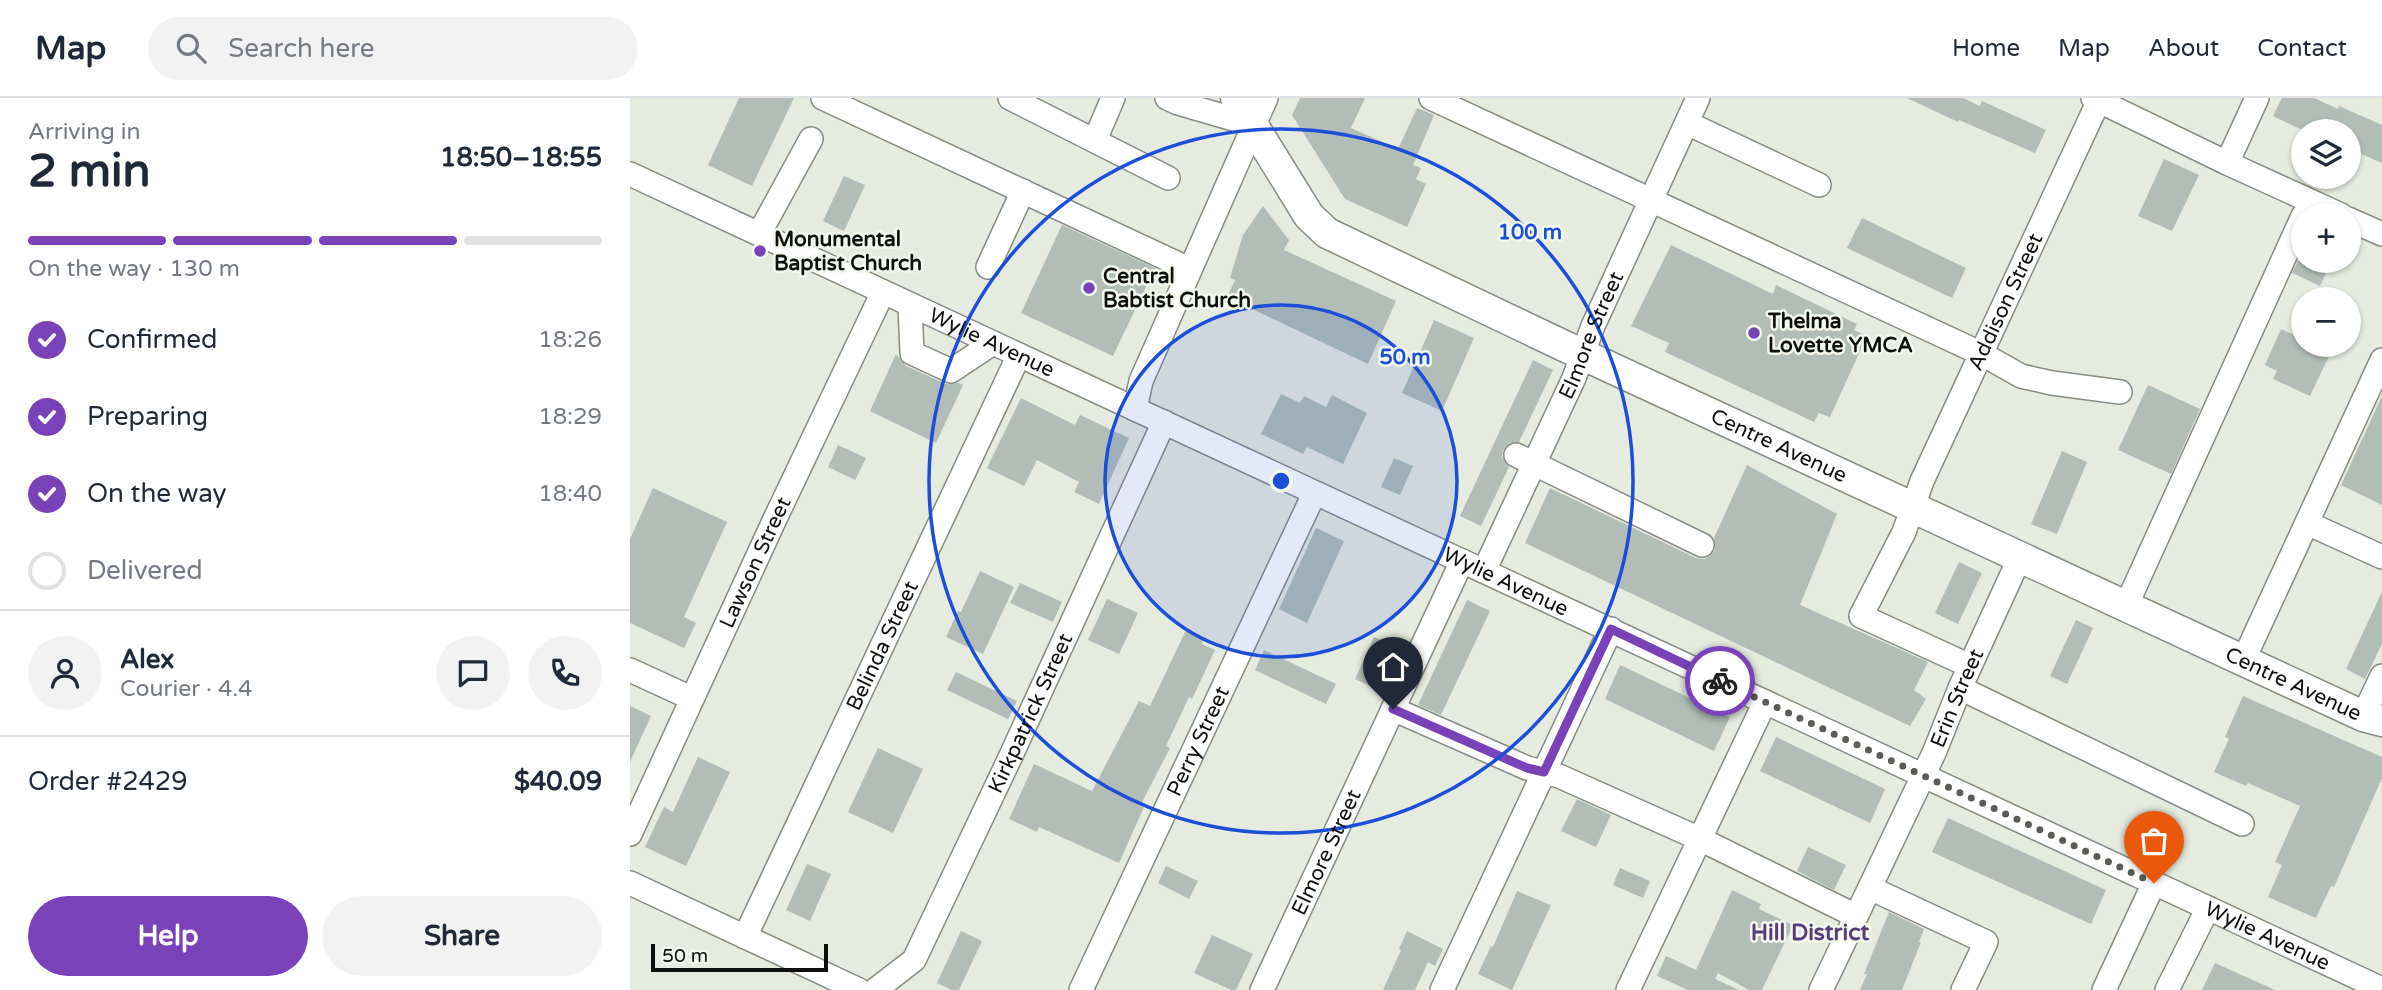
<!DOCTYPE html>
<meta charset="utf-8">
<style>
body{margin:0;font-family:"Varela Round",sans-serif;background:#f2f2f3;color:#1f2937;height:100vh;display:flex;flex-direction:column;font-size:26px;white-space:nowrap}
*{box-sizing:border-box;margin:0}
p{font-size:23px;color:#747a83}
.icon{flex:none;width:38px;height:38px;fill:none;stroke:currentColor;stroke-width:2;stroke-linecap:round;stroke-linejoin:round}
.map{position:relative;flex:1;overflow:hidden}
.details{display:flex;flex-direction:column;background:#fff;width:630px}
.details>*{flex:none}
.tools{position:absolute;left:1661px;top:21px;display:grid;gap:14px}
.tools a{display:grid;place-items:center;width:70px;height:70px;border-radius:50%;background:#fff;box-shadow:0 2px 5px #0004;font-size:35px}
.scale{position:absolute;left:21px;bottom:18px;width:177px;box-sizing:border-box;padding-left:7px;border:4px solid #0f100d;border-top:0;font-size:19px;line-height:24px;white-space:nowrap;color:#0f100d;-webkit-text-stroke:5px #f2f8ec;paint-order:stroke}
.pin{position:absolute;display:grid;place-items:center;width:60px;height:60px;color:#fff;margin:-72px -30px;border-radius:50% 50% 50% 0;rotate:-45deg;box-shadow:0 0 7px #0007}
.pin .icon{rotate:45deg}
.courier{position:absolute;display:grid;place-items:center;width:70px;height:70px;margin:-35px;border:5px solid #7942b9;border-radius:50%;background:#fff;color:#222;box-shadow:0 2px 9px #0007}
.overview em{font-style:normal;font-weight:700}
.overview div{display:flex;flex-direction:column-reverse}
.overview{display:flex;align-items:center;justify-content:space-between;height:119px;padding:0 28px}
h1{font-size:46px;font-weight:700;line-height:52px}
.bar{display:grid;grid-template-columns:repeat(4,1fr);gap:10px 7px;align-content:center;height:84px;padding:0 28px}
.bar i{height:9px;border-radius:5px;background:#e0e1e3}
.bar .selected{background:#7942b9}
.bar p{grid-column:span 4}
.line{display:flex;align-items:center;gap:18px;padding:0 28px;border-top:2px solid #e0e1e3}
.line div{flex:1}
.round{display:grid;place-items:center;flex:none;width:74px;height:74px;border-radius:37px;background:#f2f2f3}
ol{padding:0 28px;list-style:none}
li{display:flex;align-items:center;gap:21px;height:77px}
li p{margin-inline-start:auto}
li .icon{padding:7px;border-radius:50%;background:#7942b9;color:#fff;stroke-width:4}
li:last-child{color:#747a83}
li i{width:38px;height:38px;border:4px solid #e0e1e3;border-radius:50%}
.primary-button{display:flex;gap:14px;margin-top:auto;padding:14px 28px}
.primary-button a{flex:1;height:80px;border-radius:42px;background:#7942b9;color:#fff;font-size:28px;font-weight:700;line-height:80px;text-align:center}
.primary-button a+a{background:#f2f2f3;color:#1f2937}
header{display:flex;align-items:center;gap:42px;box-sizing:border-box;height:98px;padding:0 35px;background:#fff;border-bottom:2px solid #e0e1e3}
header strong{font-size:33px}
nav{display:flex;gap:38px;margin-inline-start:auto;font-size:24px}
.search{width:490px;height:63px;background:#f2f2f3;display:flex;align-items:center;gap:18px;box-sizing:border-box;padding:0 24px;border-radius:38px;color:#747a83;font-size:26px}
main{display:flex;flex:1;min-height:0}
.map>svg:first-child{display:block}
.building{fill:#b1bdb6}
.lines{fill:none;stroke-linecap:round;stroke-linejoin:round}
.minor-casing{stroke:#878c82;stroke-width:26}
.major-casing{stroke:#878c82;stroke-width:33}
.minor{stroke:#fff;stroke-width:23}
.major{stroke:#fff;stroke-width:30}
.done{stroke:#5a5d56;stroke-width:7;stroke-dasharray:0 12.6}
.route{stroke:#7942b9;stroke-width:9}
.ring{fill:none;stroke:#1d4ed8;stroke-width:3.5}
.poi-dot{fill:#7942b9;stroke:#f2f8ec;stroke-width:2.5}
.labels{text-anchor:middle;stroke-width:5;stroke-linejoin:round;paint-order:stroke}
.poi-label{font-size:21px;font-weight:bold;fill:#0f100d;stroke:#f2f8ec;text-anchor:start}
.street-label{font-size:21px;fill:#0f100d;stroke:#f2f8ec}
.neighbourhood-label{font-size:23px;font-weight:bold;fill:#563d79;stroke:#f2f8ec}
.centre{fill:#1d4ed8;stroke:#f2f8ec;stroke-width:3.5}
.ring-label{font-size:21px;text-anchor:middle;font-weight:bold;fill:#1d4ed8;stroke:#f2f8ec;stroke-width:5;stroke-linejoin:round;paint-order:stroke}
</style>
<header>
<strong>Map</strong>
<div class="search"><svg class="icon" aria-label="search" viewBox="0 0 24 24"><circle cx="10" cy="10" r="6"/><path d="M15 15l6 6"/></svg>Search here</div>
<nav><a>Home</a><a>Map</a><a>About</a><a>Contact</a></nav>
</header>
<main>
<section class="details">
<div class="overview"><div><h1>2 min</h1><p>Arriving in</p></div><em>18:50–18:55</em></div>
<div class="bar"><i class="selected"></i><i class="selected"></i><i class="selected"></i><i></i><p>On the way · 130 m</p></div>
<ol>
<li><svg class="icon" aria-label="check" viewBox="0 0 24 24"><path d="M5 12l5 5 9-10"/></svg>Confirmed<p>18:26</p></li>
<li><svg class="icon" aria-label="check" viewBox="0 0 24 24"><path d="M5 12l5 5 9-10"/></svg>Preparing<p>18:29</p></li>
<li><svg class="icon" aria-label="check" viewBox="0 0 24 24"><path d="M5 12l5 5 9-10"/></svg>On the way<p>18:40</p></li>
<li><i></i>Delivered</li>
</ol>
<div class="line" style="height:126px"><a class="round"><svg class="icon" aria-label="person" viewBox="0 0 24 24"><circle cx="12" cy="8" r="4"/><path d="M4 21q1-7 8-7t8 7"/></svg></a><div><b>Alex</b><p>Courier · 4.4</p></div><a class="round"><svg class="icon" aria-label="chat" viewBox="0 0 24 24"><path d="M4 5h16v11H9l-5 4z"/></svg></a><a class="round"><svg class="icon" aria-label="phone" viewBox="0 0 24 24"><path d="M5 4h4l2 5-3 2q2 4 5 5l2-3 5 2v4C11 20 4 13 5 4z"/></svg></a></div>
<div class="line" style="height:91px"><div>Order #2429</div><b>$40.09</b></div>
<div class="primary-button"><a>Help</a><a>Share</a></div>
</section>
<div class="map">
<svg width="1752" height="892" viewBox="0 0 1752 892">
<rect width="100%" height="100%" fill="#e5ebdf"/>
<path class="building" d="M 109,0 L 164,0 L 122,88 L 78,67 Z
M 670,0 L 735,0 L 721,30 L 768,51 L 787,10 L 804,17 L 783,67 L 791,70 L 786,81 L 796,86 L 777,129 L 715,101 L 662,17 Z
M 1277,0 L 1333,0 L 1350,8 L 1352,3 L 1416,32 L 1405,55 L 1329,22 L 1328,24 Z
M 1652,0 L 1684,0 L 1708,11 L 1709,8 L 1752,27 L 1752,65 L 1718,50 L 1718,33 L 1674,33 L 1643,18 Z
M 1534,61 L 1569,77 L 1542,133 L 1508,118 Z
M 214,78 L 235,87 L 214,133 L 193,123 Z
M 633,108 L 659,142 L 654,152 L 766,203 L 738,266 L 597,199 L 605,182 L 600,180 L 613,137 Z
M 1232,120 L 1336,170 L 1322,200 L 1217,150 Z
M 432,127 L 525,170 L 483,258 L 391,215 Z
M 1041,147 L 1143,196 L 1146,187 L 1227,226 L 1224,232 L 1237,238 L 1200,319 L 1189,315 L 1184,324 L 1035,254 L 1039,245 L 1001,228 Z
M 1668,163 L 1702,163 L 1690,188 L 1662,175 Z
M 804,222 L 844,240 L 812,313 L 772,295 Z
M 1651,231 L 1673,241 L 1673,247 L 1685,247 L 1701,254 L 1680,298 L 1643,281 L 1647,273 L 1635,267 Z
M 266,256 L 276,268 L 316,286 L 329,285 L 333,287 L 306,345 L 240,313 Z
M 903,262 L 923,272 L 889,344 L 879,345 L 873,352 L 872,359 L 879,369 L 851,428 L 830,418 Z
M 1518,287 L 1570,311 L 1541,376 L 1488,352 Z
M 651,296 L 670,305 L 674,298 L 696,309 L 702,297 L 737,315 L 713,366 L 677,349 L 673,356 L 631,336 Z
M 1752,298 L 1752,407 L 1711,387 Z
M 391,300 L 445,327 L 450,317 L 499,340 L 469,406 L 444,394 L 449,384 L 407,362 L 394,388 L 357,370 Z
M 208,347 L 236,360 L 225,382 L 198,369 Z
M 1432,353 L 1457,364 L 1427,436 L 1401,426 Z
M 764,360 L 783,368 L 770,397 L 751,389 Z
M 1117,367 L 1207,416 L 1170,507 L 1298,564 L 1284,592 L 1296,601 L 1280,628 L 895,445 L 920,390 L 1066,460 L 1074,461 L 1080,458 L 1085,452 L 1084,440 Z
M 23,390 L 97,424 L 54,519 L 66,525 L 54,550 L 0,525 L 0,441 Z
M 686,430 L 714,443 L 677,525 L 649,511 Z
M 1329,464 L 1352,475 L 1328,526 L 1305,515 Z
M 350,473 L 384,489 L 353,556 L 316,539 L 328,513 L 331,514 Z
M 390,485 L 432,504 L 423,524 L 380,505 Z
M 1752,494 L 1752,546 L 1735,581 L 1716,571 Z
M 477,501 L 508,515 L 489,556 L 458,542 Z
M 837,502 L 860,513 L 811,617 L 788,607 Z
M 1446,522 L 1463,530 L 1437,586 L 1420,578 Z
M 556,532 L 574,540 L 572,546 L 585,552 L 562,601 L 559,599 L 536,648 L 540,650 L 510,708 L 514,709 L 489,765 L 409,729 L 407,734 L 379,721 L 404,666 L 462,693 L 509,603 L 520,608 Z
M 744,539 L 768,550 L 749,592 L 725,581 Z
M 634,552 L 706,586 L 696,606 L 625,572 Z
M 990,567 L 1100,619 L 1084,653 L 975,601 Z
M 326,574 L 387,603 L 378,621 L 317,592 Z
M 1613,598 L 1752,659 L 1752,680 L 1704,789 L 1701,788 L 1686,820 L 1638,799 L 1652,767 L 1645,764 L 1670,708 L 1618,685 L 1616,688 L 1584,674 L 1599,641 L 1595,639 Z
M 0,608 L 21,618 L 0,664 Z
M 1146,639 L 1255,691 L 1240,725 L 1130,673 Z
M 248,650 L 293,671 L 263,735 L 218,714 Z
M 68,659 L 100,674 L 56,768 L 15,749 L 34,709 L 43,714 Z
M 947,701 L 981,717 L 966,749 L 931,733 Z
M 1318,720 L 1476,792 L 1461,826 L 1302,754 Z
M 1178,749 L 1216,767 L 1204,792 L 1167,773 Z
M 177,766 L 201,776 L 180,823 L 156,812 Z
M 536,768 L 568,783 L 559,801 L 528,785 Z
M 990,770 L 1020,783 L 1013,800 L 983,787 Z
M 1102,792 L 1131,806 L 1129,811 L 1163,827 L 1132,892 L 1119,892 L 1088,875 L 1085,881 L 1109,892 L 1058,892 L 1027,878 L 1036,858 L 1066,872 Z
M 887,793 L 921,807 L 882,892 L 848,876 L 861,848 L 863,849 Z
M 1259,814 L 1294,831 L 1289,844 L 1291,844 L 1272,892 L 1230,892 L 1237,876 L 1234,876 Z
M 331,833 L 352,843 L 329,892 L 322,892 L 307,885 Z
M 777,833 L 813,851 L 805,868 L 798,864 L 785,892 L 753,892 L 771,852 L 769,851 Z
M 582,837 L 623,856 L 606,892 L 601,892 L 564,875 Z
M 1585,865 L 1645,892 L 1572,892 Z"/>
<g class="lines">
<defs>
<g id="minor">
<path d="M 193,0 L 559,171"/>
<path d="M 380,0 L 538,80"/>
<path d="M 537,0 L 548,5 L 624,27"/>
<path d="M 801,0 L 1352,256 L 1391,278 L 1422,285 L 1490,294"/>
<path d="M 1463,0 L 1597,65 L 1711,117"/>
<path d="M 1057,25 L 1189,87"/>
<path d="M 465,42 L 483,0"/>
<path d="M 1597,65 L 1627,0"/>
<path id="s1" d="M 0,76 L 1752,891"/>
<path d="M 1718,121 L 1752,136"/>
<path d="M 129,136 L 181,41"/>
<path d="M 358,169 L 393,93"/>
<path d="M 280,207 L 282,255 L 321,273 L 363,245"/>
<path d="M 505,311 L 511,283 L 636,0"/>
<path d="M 886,357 L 1072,447"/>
<path d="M 1677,425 L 1752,459"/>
<path id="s2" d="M 854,473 L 944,280 L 963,228 L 1068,0"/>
<path d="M 1496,508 L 1673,118"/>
<path d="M 1613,563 L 1752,262"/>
<path id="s3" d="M 1340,568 L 1231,518 L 1274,434 L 1292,383 L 1470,0"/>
<path d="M 0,572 L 61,600"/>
<path d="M 1330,590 L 1612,726"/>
<path d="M 763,611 L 897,670 L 929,678 L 1070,741 L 1226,818"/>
<path d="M 1733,618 L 1752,578"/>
<path id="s4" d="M 0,736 L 144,423 L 253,194"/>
<path d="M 0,785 L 229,892"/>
<path d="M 1240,790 L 1356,844 L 1333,892"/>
<path id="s5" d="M 115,839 L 389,257"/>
<path id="s6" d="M 245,892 L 284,862 L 379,662 L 534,324"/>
<path id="s7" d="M 451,892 L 684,396"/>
<path id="s8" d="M 632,892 L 832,463"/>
<path d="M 812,892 L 981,531"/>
<path d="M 998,892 L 1135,604"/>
<path id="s9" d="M 1191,892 L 1304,655 L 1330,590 L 1390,459"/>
<path d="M 1474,892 L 1524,785"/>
<path d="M 1537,892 L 1578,810"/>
</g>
<g id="major">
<path id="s10" d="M 606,0 L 679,118 L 697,135 L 932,247 L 1733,618 L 1752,623"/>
</g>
</defs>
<use href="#minor" class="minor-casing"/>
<use href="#major" class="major-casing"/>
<use href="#minor" class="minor"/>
<use href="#major" class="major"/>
</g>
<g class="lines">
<path class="done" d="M 1090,583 L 1524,785"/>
<path class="route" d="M 763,611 L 897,670 L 914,674 L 981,531 L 1090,583"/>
</g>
<circle cx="651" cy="383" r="176" fill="#1d4ed8" fill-opacity=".12"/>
<g class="ring">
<circle cx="651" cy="383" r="176"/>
<circle cx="651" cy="383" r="352"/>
</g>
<g class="poi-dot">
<circle cx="130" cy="153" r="7"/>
<circle cx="459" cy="190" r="7"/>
<circle cx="1124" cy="235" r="7"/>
</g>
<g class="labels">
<g class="poi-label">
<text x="144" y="148">Monumental<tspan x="144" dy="24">Baptist Church</tspan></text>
<text x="473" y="185">Central<tspan x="473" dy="24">Babtist Church</tspan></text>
<text x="1138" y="230">Thelma<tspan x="1138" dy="24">Lovette YMCA</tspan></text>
</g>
<g class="street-label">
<text dy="7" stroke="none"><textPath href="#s3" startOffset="466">Addison Street</textPath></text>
<text dy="7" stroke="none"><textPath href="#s2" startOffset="259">Elmore Street</textPath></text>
<text dy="7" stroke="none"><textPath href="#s1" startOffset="399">Wylie Avenue</textPath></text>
<text dy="7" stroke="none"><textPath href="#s10" startOffset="663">Centre Avenue</textPath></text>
<text dy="7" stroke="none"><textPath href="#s4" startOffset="299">Lawson Street</textPath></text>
<text dy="7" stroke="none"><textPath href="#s1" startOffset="966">Wylie Avenue</textPath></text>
<text dy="7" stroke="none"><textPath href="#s5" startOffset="322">Belinda Street</textPath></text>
<text dy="7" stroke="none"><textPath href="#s10" startOffset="1230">Centre Avenue</textPath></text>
<text dy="7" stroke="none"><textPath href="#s9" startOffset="322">Erin Street</textPath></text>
<text dy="7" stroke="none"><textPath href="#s6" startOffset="322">Kirkpatrick Street</textPath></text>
<text dy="7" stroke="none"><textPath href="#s7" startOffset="275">Perry Street</textPath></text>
<text dy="7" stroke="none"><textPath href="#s8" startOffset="152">Elmore Street</textPath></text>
<text dy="7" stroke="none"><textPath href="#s1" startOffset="1806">Wylie Avenue</textPath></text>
</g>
<g class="neighbourhood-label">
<text x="1180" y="842">Hill District</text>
</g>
</g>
<circle cx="651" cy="383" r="10" class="centre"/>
<g class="ring-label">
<text x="900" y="141">100 m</text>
<text x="775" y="266">50 m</text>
</g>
</svg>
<div class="tools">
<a><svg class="icon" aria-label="layers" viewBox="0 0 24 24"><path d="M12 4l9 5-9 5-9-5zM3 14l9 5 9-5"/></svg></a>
<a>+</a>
<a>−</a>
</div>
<div class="scale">50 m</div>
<div class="pin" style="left:1524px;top:785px;background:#ea580c"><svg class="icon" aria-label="bag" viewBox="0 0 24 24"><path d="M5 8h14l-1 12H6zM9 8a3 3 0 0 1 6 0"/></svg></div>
<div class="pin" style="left:763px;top:611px;background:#1f2937"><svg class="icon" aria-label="home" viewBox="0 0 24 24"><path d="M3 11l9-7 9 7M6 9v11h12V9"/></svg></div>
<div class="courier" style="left:1090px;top:583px"><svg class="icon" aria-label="bike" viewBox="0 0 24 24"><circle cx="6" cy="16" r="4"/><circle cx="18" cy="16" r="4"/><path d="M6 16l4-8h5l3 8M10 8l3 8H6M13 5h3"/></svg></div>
</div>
</main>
